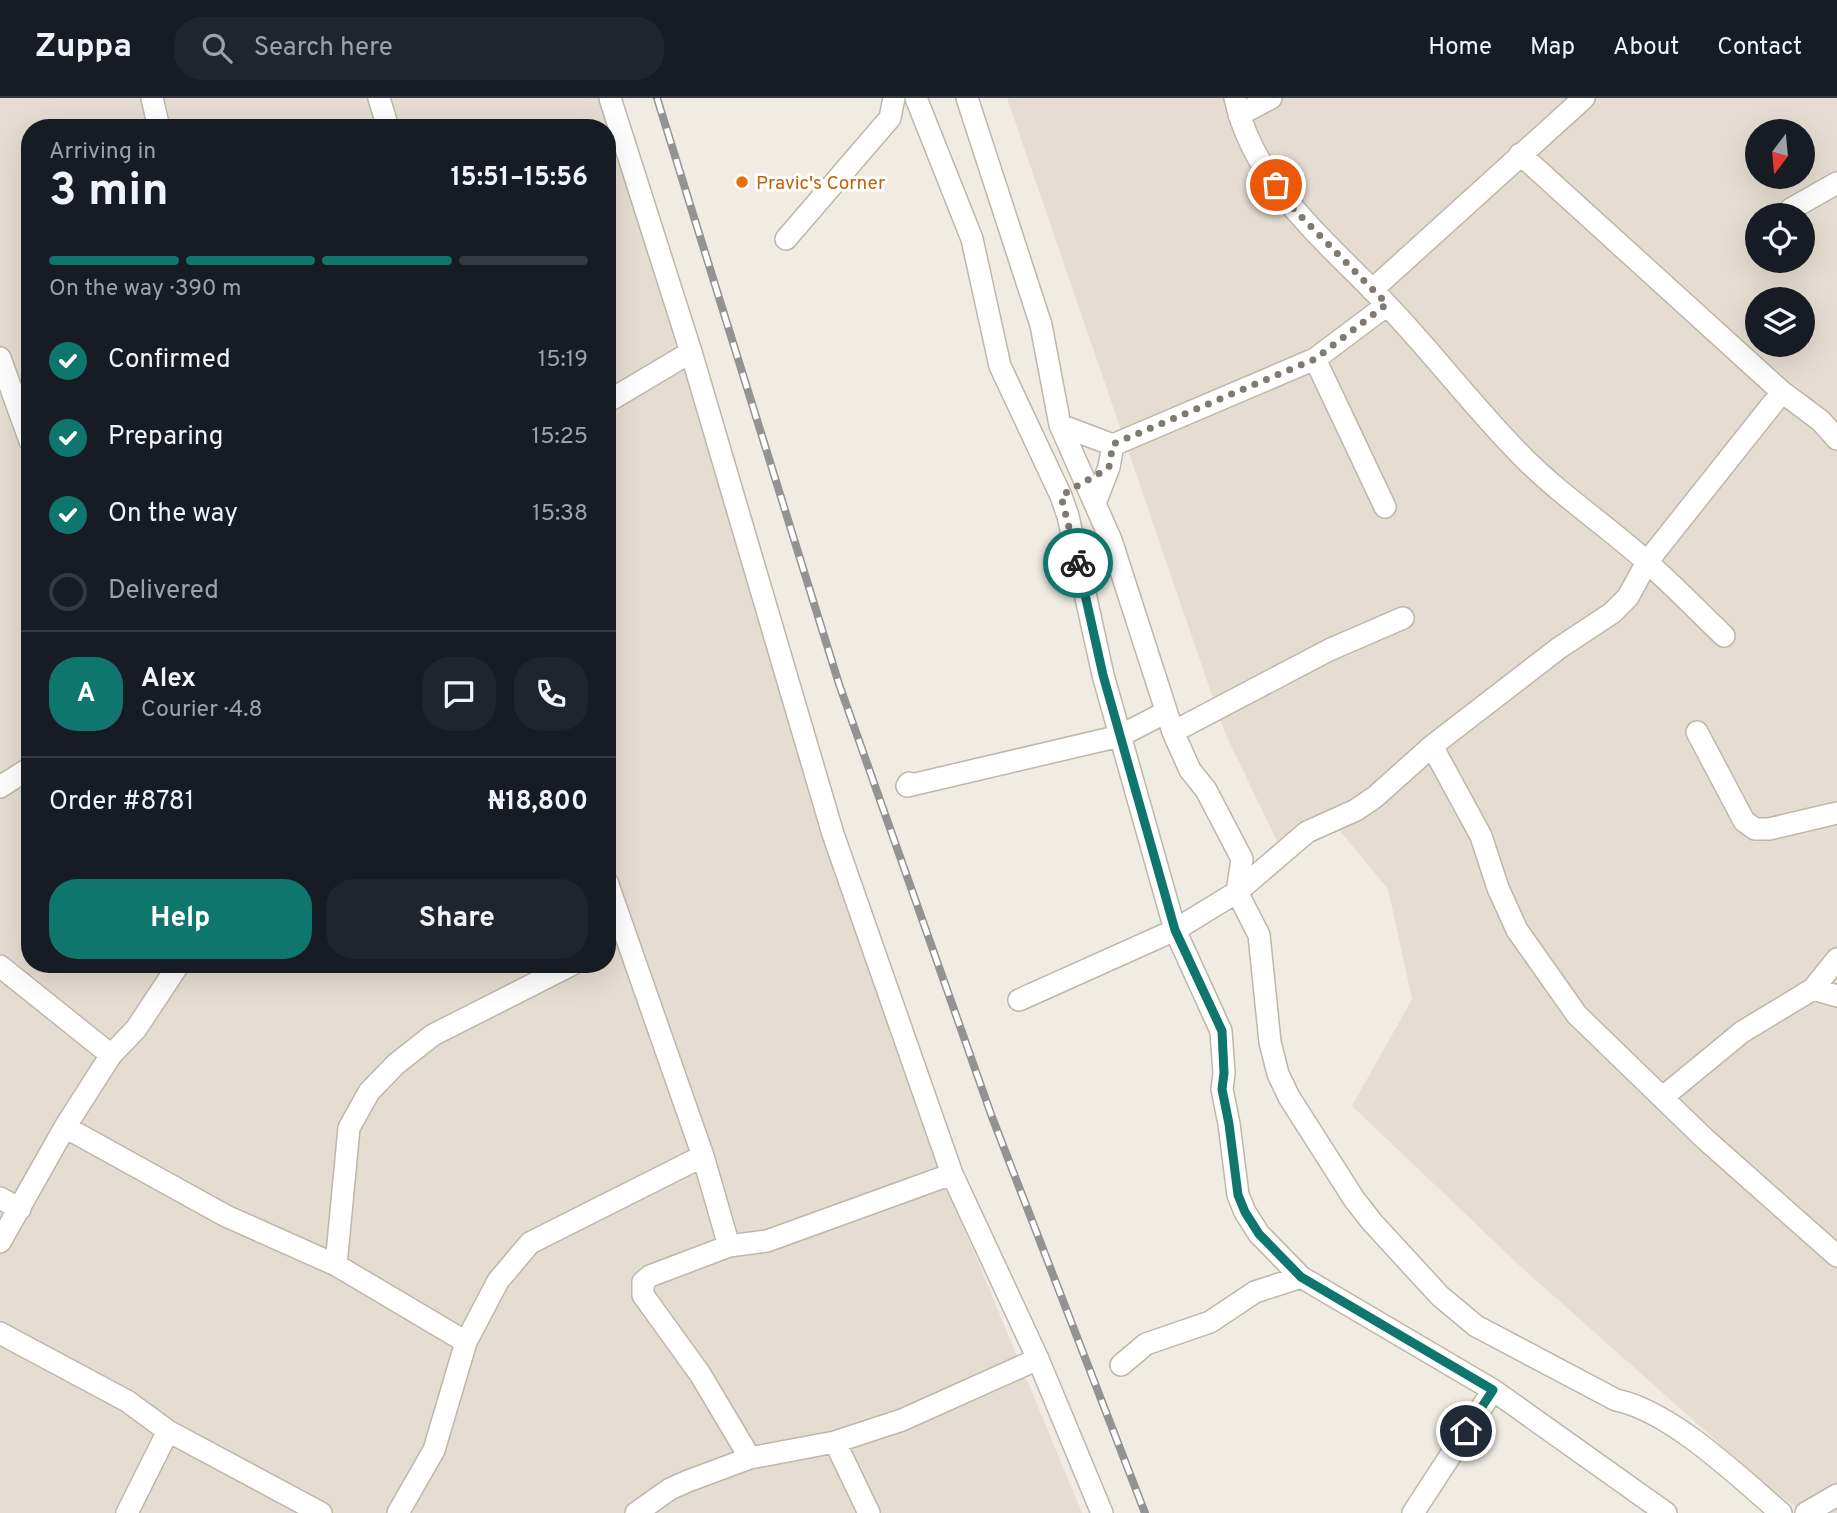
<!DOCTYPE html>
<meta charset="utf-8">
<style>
body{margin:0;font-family:Overpass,sans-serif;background:#20242c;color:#f1f3f6;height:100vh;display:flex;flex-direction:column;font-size:26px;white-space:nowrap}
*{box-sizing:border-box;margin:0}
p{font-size:23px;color:#9ea1a6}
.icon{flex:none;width:38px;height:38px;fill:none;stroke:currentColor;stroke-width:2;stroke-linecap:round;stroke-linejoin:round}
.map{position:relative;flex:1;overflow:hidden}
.side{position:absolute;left:21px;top:21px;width:595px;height:854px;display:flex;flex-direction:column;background:#171b24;border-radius:28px;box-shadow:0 7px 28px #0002}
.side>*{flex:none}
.needle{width:46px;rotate:196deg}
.fabs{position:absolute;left:1745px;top:21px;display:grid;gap:14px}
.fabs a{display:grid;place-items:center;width:70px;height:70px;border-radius:50%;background:#171b24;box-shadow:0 7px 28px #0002;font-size:35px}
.pin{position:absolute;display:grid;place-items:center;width:60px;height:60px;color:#fff;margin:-30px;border:4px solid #fff;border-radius:50%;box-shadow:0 2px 7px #0007}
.courier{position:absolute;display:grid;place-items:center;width:70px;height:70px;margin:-35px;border:5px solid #0f766e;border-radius:50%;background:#fff;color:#222;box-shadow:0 2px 9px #0007}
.overview em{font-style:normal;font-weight:700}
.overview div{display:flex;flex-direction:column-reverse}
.overview{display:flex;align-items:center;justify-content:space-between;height:119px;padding:0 28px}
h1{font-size:46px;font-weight:700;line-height:52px}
.bar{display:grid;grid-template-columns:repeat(4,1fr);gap:10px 7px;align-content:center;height:84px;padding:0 28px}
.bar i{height:9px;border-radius:5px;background:#363941}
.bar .on{background:#0f766e}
.bar p{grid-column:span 4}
.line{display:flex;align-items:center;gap:18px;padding:0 28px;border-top:2px solid #363941}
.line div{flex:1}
.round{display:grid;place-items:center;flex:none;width:74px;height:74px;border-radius:28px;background:#20242c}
ol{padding:0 28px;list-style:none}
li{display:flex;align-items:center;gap:21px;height:77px}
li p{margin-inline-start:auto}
li .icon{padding:7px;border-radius:50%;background:#0f766e;color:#fff;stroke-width:4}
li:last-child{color:#9ea1a6}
li i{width:38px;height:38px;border:4px solid #363941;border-radius:50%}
.primary-button{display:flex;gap:14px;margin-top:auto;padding:14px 28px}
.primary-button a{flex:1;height:80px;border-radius:28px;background:#0f766e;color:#fff;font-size:28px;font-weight:700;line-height:80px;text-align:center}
.primary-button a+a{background:#20242c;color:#f1f3f6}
header{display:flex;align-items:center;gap:42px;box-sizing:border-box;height:98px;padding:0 35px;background:#171b24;border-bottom:2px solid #363941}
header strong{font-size:33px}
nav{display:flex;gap:38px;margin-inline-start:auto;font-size:24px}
.search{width:490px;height:63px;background:#20242c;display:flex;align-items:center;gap:18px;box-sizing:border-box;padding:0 24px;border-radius:28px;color:#9ea1a6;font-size:26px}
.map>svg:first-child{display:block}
.residential{fill:#e5ddd1;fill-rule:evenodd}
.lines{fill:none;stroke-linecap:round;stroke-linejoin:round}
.minor-casing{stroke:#bfb6a9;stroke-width:24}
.minor{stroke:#fff;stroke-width:21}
.rail-casing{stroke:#939393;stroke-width:8}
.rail{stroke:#fff;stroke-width:5;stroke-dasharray:16;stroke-linecap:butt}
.done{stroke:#7f7a71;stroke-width:7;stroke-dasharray:0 12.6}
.route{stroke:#0f766e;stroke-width:9}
.food-dot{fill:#e8710a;stroke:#fff;stroke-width:2.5}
.labels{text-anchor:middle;stroke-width:6;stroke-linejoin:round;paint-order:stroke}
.food-label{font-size:19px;fill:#c56008;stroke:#fff;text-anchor:start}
</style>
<header>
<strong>Zuppa</strong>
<div class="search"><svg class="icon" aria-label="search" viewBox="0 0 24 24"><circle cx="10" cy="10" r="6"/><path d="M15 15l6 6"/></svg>Search here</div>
<nav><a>Home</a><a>Map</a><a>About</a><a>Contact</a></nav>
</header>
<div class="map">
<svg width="1837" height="1415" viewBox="0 0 1837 1415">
<rect width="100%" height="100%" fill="#f1ece3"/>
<path class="residential" d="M 0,0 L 605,0 L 815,712 L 964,1130 L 1082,1415 L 0,1415 ZM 30,30 L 607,30 L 607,866 L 30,866 Z
M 1007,0 L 1837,0 L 1837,1415 L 1804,1415 L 1765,1386 L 1520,1168 L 1352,1008 L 1412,901 L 1388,791 L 1336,728 L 1286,762 L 1225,635 ZM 1757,33 L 1802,33 L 1802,79 L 1757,79 ZM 1757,117 L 1802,117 L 1802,163 L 1757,163 ZM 1757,201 L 1802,201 L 1802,247 L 1757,247 Z"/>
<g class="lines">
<defs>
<path id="minor" d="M 152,0 L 159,30
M 379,0 L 388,30
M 610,0 L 691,254 L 833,736 L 952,1076 L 1038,1261 L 1102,1415
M 916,0 L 972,141 L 1000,268 L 1061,398 L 1068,418 L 1103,577 L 1175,832 L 1221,933 L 1224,975 L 1222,991 L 1229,1026 L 1238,1097 L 1245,1114 L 1259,1136 L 1301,1179 L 1493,1292 L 1666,1415
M 967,0 L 1041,227 L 1060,327 L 1111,442 L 1173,634 L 1190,672 L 1206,692 L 1242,761 L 1237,794 L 1259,837 L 1270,944 L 1278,976 L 1289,999 L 1354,1101 L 1372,1124 L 1440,1198 L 1476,1228 L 1616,1302 C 1671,1313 1738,1378 1781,1415
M 1235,0 C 1254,88 1328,144 1387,207 C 1432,254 1472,307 1518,354 C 1557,395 1605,426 1647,464 C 1674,488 1698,513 1724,538
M 1239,17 L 1271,0
M 1520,56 L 1782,294 L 1821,323 L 1837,341
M 1791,111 L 1837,85
M 786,141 L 890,20 L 894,0
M 1372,192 L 1584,0
M 0,260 L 30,343
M 1315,261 L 1385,409
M 607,304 L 691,254
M 1060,327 L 1113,347 L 1315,261 L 1387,207
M 1096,403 L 1109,369 L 1113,347
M 1173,634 L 1329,552 L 1403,520
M 1697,634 L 1744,723 L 1755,731 L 1769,731 L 1837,715
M 1432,648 L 1481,738 L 1498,790 L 1517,832 L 1577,917 L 1705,1041 L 1837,1158
M 909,685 L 907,688 L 1120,638 L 1166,614
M 0,689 L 30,670
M 607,784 L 703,1058 L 729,1148
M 0,868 L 111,957
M 1813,891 L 1837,898
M 1019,902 L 1175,832 L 1237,794 L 1307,734 L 1356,712 L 1375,699 L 1432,648 L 1559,550 L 1612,515 L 1628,499 L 1647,464 L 1782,294
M 1663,999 L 1742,934 L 1813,891 L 1837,861
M 65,1029 L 226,1118 L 336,1167 L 466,1244
M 0,1100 L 20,1111
M 0,1144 L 65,1029 L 111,957 L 136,931 L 179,866
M 336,1167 L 349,1030 L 369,994 L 396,966 L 433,937 L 573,866
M 0,1235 L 127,1303 L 168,1333 L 321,1415
M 1121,1267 L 1146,1246 L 1210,1224 L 1255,1194 L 1301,1179
M 835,1344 L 869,1415
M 750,1360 L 700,1276 L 643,1197 L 643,1184 L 650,1178 L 729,1148 L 767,1143 L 952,1076
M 127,1415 L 168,1333
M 398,1415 L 434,1352 L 466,1244 L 498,1183 L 530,1145 L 703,1058
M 636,1415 L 670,1391 L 688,1383 L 750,1360 L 835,1344 L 902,1322 L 1038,1261
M 1413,1415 L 1493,1292
M 1806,1415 L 1837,1397"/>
</defs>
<use href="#minor" class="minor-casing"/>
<use href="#minor" class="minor"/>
<defs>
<path id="rail" d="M 657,0 L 839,586 L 992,1019 L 1145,1415"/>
</defs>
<use href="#rail" class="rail-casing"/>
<use href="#rail" class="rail"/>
</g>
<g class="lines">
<path class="done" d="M 1078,465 L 1061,398 C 1077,387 1093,380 1109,369 L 1113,346 L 1315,261 L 1387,206 L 1287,104 L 1276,87"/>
<path class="route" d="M 1078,465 L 1103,577 L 1175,832 L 1222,933 L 1224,975 L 1222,991 L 1229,1026 L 1238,1097 L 1245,1114 L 1259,1136 L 1301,1179 L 1493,1292 L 1466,1333"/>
</g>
<circle class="food-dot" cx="742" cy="84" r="7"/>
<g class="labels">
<g class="food-label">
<text x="756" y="91">Pravic's Corner</text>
</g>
</g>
</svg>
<div class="fabs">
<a><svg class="needle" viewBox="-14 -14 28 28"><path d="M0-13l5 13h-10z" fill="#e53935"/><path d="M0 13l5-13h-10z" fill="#9ea1a6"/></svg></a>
<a><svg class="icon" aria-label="locate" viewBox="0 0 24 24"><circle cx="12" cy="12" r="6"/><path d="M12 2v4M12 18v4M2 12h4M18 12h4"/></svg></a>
<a><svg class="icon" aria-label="layers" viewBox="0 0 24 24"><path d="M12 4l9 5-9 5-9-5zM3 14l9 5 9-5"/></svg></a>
</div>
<div class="pin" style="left:1276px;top:87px;background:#ea580c"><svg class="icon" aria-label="bag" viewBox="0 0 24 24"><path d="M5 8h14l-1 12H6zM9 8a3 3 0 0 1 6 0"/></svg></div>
<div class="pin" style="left:1466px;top:1333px;background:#1f2937"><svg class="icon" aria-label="home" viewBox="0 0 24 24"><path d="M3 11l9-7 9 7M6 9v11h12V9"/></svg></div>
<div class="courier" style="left:1078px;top:465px"><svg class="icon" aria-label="bike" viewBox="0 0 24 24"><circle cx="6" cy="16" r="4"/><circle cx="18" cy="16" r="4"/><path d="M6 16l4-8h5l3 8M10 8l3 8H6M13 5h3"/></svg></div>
<section class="side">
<div class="overview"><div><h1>3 min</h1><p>Arriving in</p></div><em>15:51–15:56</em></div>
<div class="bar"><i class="on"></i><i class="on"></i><i class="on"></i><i></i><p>On the way · 390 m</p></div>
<ol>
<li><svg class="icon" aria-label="check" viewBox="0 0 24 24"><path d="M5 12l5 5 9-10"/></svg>Confirmed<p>15:19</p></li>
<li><svg class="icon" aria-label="check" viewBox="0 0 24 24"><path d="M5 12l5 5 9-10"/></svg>Preparing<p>15:25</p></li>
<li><svg class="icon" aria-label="check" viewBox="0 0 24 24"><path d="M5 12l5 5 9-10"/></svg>On the way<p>15:38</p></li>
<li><i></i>Delivered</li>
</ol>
<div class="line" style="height:126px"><b class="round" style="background:#0f766e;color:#fff">A</b><div><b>Alex</b><p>Courier · 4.8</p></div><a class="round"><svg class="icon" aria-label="chat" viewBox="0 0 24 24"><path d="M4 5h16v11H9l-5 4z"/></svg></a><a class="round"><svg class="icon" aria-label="phone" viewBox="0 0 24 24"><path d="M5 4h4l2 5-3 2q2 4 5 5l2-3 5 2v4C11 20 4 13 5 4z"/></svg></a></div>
<div class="line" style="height:91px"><div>Order #8781</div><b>₦18,800</b></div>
<div class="primary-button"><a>Help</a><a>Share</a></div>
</section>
</div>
